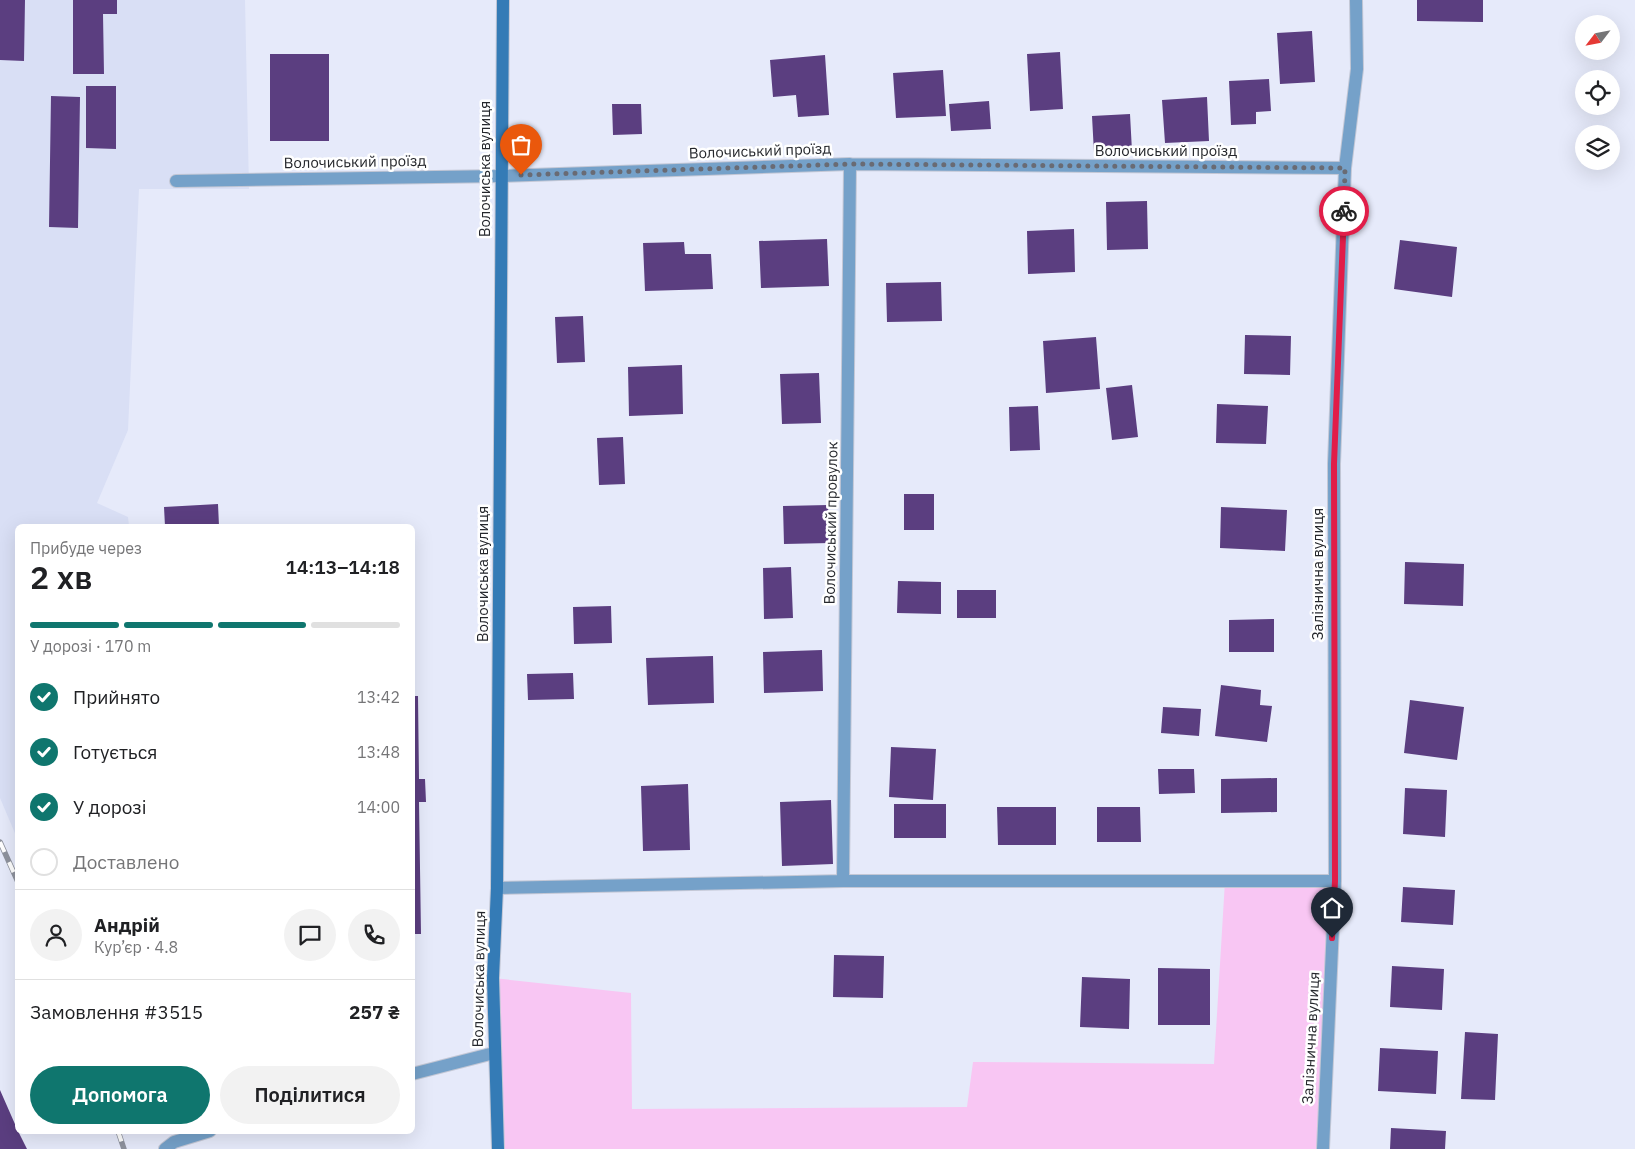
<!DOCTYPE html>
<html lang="uk">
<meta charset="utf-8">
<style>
body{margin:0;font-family:"IBM Plex Sans",sans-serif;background:#f2f2f2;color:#202124;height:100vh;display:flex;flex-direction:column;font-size:19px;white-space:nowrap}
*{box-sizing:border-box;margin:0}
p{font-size:16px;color:#757577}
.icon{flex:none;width:28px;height:28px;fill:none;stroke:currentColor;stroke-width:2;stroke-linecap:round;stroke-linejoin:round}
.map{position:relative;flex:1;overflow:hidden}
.sheet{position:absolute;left:15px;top:524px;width:400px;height:610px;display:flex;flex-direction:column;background:#fff;border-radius:8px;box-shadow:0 5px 20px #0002}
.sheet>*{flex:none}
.needle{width:32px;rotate:238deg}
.controls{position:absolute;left:1575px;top:15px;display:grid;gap:10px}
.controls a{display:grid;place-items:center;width:45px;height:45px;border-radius:50%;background:#fff;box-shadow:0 5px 20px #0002;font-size:25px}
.pin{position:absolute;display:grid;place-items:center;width:42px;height:42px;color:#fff;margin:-51px -21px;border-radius:50% 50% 50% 0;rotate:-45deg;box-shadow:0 0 5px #0007}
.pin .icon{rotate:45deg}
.courier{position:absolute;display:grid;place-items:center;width:50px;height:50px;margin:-25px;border:4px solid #e11d48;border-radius:50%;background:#fff;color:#222;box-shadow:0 1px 6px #0007}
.headline em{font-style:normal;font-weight:600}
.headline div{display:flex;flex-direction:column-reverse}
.headline{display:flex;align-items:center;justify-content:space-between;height:85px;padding:0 15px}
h1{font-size:32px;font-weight:600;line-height:38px}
.bar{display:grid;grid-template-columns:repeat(4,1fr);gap:8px 5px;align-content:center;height:60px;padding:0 15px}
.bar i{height:6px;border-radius:4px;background:#e0e0e0}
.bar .selected{background:#0f766e}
.bar p{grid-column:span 4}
.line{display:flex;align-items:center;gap:12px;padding:0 15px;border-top:1px solid #e0e0e0}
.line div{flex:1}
.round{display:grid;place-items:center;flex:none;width:52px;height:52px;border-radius:26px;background:#f2f2f2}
ol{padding:0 15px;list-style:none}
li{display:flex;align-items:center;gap:15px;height:55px}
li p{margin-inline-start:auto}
li .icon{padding:5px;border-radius:50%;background:#0f766e;color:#fff;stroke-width:4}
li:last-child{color:#757577}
li i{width:28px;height:28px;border:2px solid #e0e0e0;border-radius:50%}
.button{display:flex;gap:10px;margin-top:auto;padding:10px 15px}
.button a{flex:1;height:58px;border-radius:30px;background:#0f766e;color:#fff;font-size:20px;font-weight:600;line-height:58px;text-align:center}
.button a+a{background:#f2f2f2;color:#202124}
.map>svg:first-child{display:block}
.built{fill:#d9dff5}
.green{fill:#f8c6f3}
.building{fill:#5b3e80}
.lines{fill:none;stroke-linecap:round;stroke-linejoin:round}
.minor-casing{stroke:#c3c7d5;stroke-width:14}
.secondary-casing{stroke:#c3c7d5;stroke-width:14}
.minor{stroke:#75a1c9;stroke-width:12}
.secondary{stroke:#347bb6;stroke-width:12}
.rail-casing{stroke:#8e929d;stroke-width:5.5}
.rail{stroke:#fff;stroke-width:4;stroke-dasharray:11;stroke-linecap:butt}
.done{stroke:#696b74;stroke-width:5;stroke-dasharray:0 9}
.route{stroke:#e11d48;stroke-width:6}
.labels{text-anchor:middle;stroke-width:5;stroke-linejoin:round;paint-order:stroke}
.street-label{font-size:15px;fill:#25272c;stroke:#fff}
</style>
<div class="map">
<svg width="1635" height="1149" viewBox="0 0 1635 1149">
<rect width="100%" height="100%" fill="#e6eafa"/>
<path class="built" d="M 0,0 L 245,0 L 249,189 L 139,189 L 128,430 L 97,503 L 128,517 L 129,526 L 18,526 L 17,838 L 0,798 Z"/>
<path class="green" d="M 1225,881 L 1335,881 L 1323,1149 L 498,1149 L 493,978 L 631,993 L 632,1109 L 967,1107 L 973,1062 L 1214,1064 Z"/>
<path class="building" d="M 0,0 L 25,0 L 24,61 L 0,60 Z
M 73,0 L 117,0 L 117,14 L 103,14 L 104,74 L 73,74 Z
M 1417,0 L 1483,0 L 1483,22 L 1417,21 Z
M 1312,31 L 1315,82 L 1280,84 L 1277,33 Z
M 1060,52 L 1063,109 L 1030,111 L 1027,54 Z
M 270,54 L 329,54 L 329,141 L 270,141 Z
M 825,55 L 829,115 L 798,117 L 796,95 L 773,97 L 770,60 Z
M 943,70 L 946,116 L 896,118 L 893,73 Z
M 1269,79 L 1271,111 L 1256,112 L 1256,124 L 1231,125 L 1229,81 Z
M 86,86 L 116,86 L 116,149 L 86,148 Z
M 51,96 L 80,97 L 78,228 L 49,227 Z
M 1207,97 L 1209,141 L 1165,143 L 1162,100 Z
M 989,101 L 991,129 L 951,131 L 949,104 Z
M 612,104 L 641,104 L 642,134 L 613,135 Z
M 1130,114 L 1132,151 L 1094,153 L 1092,116 Z
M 1147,201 L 1148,249 L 1107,250 L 1106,202 Z
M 1074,229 L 1075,272 L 1028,274 L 1027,231 Z
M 827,239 L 829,286 L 761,288 L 759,241 Z
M 1400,240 L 1457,247 L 1452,297 L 1394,289 Z
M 684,242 L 685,254 L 711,254 L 713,289 L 645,291 L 643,243 Z
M 941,282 L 942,321 L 887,322 L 886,283 Z
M 583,316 L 585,362 L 557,363 L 555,317 Z
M 1245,335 L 1291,336 L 1290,375 L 1244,374 Z
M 1096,337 L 1100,389 L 1046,393 L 1043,341 Z
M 682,365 L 683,414 L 629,416 L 628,367 Z
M 819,373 L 821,423 L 782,424 L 780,374 Z
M 1132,385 L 1138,437 L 1112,440 L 1106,388 Z
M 1217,404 L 1268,406 L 1266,444 L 1216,443 Z
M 1038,406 L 1040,450 L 1010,451 L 1009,407 Z
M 623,437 L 625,484 L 599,485 L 597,438 Z
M 904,494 L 934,494 L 934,530 L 904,530 Z
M 218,504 L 219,526 L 165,526 L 164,507 Z
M 828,505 L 830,543 L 784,544 L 783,506 Z
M 1221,507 L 1287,510 L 1285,551 L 1220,548 Z
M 1405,562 L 1464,564 L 1463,606 L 1404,604 Z
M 791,567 L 793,618 L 764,619 L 763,568 Z
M 898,581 L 941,582 L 941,614 L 897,613 Z
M 957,590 L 996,590 L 996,618 L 957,618 Z
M 611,606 L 612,643 L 574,644 L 573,607 Z
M 1274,619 L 1274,652 L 1229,652 L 1229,620 Z
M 822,650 L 823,691 L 764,693 L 763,652 Z
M 713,656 L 714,703 L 648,705 L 646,658 Z
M 573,673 L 574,699 L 528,700 L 527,674 Z
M 1221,685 L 1261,690 L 1260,705 L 1272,706 L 1267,742 L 1215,736 Z
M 412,696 L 418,696 L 419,779 L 425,779 L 426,802 L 419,802 L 421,934 L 412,934 Z
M 1410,700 L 1464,707 L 1457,760 L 1404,753 Z
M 1163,707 L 1201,709 L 1199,736 L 1161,733 Z
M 891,747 L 936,749 L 933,800 L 889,797 Z
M 1158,769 L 1194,769 L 1195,793 L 1159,794 Z
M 1277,778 L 1277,812 L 1221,813 L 1221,779 Z
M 688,784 L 690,850 L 643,851 L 641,786 Z
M 1405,788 L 1447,790 L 1445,837 L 1403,834 Z
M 831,800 L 833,864 L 782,866 L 780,802 Z
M 894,804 L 946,804 L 946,838 L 894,838 Z
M 997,807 L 1056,807 L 1056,845 L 998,845 Z
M 1097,807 L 1140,807 L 1141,842 L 1097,842 Z
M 1403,887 L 1455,890 L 1453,925 L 1401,922 Z
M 834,955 L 884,956 L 883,998 L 833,997 Z
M 1392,966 L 1444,969 L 1442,1010 L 1390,1007 Z
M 1158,968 L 1210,969 L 1210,1025 L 1158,1025 Z
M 1082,977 L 1130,979 L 1129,1029 L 1080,1027 Z
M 1465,1032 L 1498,1034 L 1495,1100 L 1461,1099 Z
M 1380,1048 L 1438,1051 L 1436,1094 L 1378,1091 Z
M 0,1090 L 18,1131 L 27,1149 L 0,1149 Z
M 1391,1128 L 1446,1131 L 1445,1149 L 1390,1149 Z"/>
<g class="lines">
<defs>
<path id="minor" d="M 176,181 L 502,176 L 850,164 L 1345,168
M 843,881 L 850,164
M 497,888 L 843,881 L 1335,881
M 412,1074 L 494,1053
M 165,1149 L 174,1142 L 210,1131
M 1323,1149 L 1335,881 L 1334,464 L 1345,168 L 1357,69 L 1356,0"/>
<path id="secondary" d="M 498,1149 L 493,978 L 497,888 L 503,0"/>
</defs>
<use href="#minor" class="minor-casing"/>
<use href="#secondary" class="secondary-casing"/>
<use href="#minor" class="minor"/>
<use href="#secondary" class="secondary"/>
<defs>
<path id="rail" d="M 0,842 L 18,882
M 118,1131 L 124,1149"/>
</defs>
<use href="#rail" class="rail-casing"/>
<use href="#rail" class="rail"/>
</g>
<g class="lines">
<path class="done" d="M 521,175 L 850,164 L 1345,168 L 1344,211"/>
<path class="route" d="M 1332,938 L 1335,881 L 1334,464 L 1344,211"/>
</g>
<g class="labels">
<g class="street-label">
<text transform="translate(760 151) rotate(-2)" y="5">Волочиський проїзд</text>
<text x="1166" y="156">Волочиський проїзд</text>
<text transform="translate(355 162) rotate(-1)" y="5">Волочиський проїзд</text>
<text transform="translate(485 169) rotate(-90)" y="5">Волочиська вулиця</text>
<text transform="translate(831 523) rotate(-89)" y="5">Волочиський провулок</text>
<text transform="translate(483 574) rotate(-90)" y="5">Волочиська вулиця</text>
<text transform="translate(1318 574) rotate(-90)" y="5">Залізнична вулиця</text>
<text transform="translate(479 979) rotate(-89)" y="5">Волочиська вулиця</text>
<text transform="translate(1311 1038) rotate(-87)" y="5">Залізнична вулиця</text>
</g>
</g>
</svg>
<div class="controls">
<a><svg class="needle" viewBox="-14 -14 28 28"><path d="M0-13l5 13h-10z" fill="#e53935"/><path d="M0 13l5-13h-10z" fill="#757577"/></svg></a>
<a><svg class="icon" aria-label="locate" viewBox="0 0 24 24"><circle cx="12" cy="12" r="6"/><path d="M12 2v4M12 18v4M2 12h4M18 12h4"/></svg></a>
<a><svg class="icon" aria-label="layers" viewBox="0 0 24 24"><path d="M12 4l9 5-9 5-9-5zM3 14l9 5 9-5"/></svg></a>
</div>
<div class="pin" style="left:521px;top:175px;background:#ea580c"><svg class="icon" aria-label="bag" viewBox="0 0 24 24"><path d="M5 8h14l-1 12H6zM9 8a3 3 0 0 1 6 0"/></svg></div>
<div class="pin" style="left:1332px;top:938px;background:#1f2937"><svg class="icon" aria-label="home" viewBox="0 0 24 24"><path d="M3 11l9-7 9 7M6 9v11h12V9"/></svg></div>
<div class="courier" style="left:1344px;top:211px"><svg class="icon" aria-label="bike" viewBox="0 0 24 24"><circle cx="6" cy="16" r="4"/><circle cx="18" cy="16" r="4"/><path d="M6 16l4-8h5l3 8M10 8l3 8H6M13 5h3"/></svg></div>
<section class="sheet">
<div class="headline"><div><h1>2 хв</h1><p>Прибуде через</p></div><em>14:13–14:18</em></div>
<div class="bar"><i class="selected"></i><i class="selected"></i><i class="selected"></i><i></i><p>У дорозі · 170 m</p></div>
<ol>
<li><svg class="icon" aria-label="check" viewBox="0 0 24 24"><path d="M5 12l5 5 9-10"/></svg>Прийнято<p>13:42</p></li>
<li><svg class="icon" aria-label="check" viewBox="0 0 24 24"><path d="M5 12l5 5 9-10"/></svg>Готується<p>13:48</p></li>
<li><svg class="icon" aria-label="check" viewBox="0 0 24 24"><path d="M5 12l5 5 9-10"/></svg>У дорозі<p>14:00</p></li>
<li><i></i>Доставлено</li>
</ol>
<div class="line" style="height:90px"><a class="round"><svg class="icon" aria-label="person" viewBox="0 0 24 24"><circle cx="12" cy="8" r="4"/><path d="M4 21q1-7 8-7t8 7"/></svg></a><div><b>Андрій</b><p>Кур’єр · 4.8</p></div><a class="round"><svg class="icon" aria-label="chat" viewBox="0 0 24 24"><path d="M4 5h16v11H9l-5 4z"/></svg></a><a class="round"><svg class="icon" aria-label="phone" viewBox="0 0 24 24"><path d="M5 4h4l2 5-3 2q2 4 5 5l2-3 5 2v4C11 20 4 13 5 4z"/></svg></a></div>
<div class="line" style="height:65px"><div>Замовлення #3515</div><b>257 ₴</b></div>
<div class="button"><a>Допомога</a><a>Поділитися</a></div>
</section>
</div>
